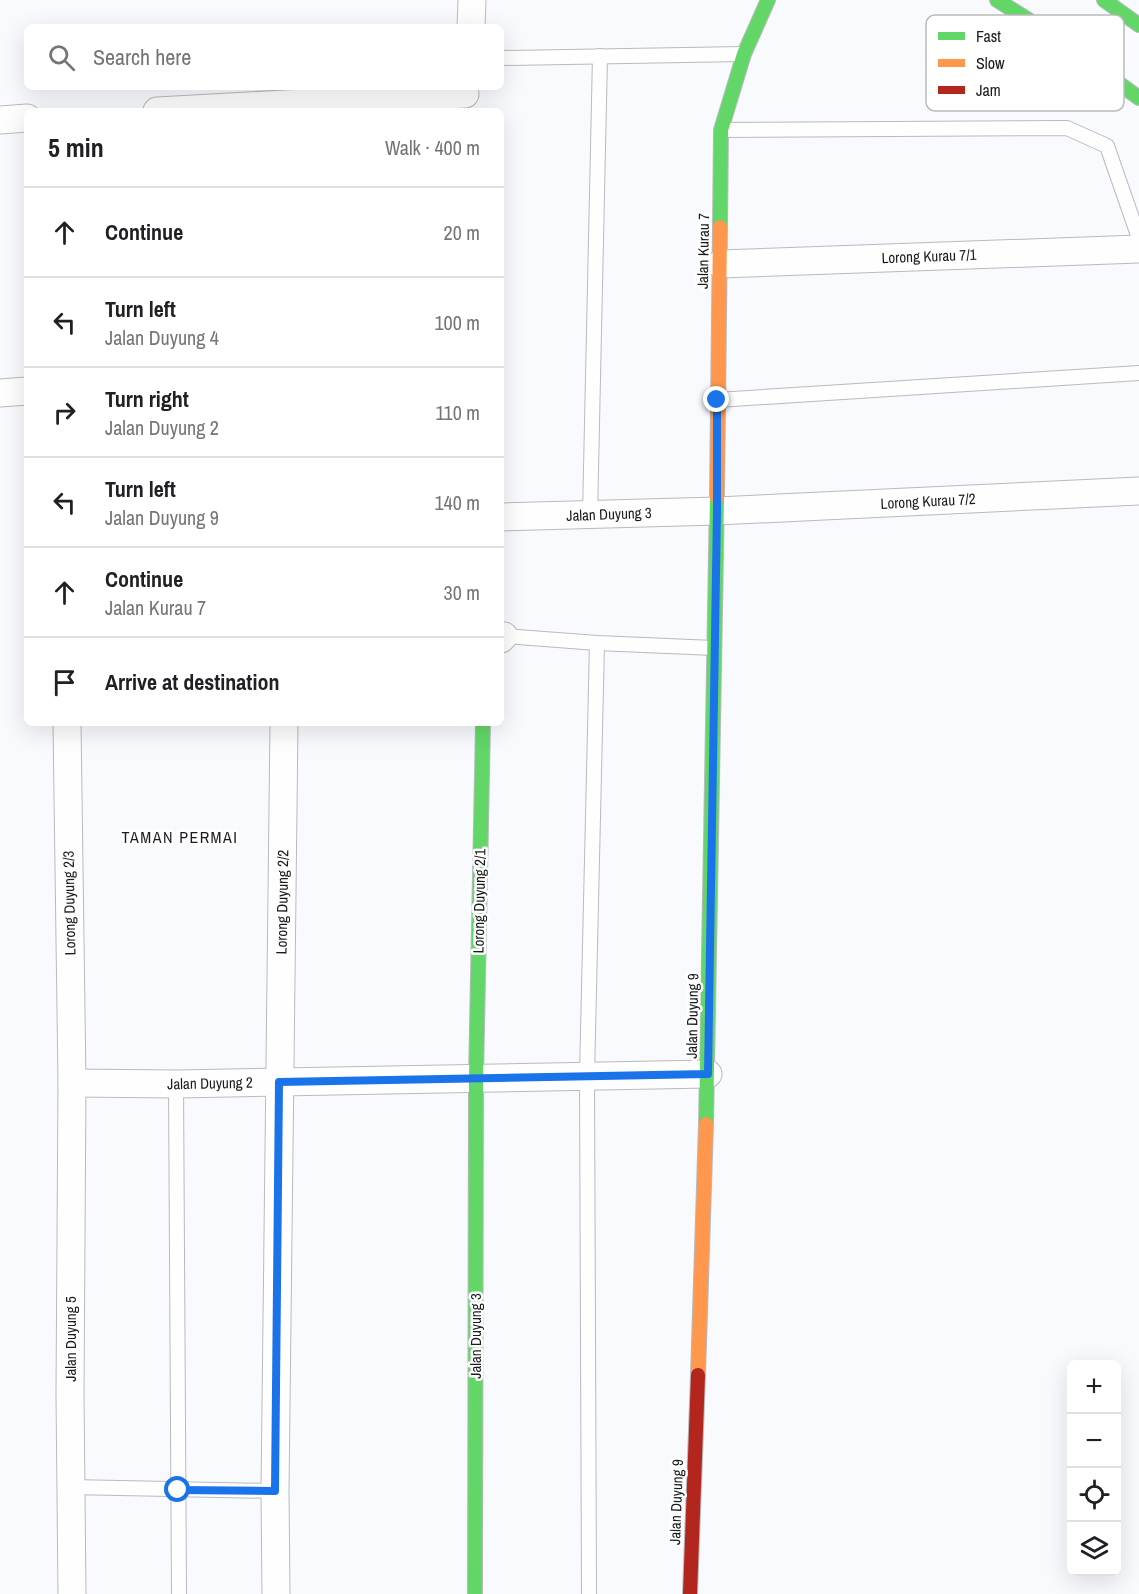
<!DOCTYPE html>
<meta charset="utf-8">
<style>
:root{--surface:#fff;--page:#f6f6f6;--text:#202124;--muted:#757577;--line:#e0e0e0}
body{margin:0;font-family:"Archivo Narrow",sans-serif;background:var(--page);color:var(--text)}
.controls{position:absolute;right:18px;bottom:18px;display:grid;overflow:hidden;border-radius:9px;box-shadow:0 6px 24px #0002}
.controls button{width:54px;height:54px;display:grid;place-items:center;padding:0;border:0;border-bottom:2px solid var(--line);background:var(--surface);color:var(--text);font:30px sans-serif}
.stop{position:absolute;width:18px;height:18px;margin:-14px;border:4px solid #1a73e8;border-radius:50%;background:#fff}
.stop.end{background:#1a73e8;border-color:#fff;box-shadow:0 2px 6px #0008}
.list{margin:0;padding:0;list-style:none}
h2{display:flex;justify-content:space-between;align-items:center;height:78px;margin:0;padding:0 24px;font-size:26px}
h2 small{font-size:20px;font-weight:400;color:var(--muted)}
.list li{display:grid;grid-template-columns:39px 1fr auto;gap:18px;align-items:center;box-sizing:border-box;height:90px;padding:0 24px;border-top:2px solid var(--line)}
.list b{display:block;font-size:22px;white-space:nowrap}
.list p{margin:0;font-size:20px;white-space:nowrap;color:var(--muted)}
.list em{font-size:20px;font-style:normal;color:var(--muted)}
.icon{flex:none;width:33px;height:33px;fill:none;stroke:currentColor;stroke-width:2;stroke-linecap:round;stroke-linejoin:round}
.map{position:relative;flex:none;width:1139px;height:1594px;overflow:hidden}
.search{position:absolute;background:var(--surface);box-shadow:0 6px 24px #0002;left:24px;top:24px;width:480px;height:66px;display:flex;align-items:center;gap:15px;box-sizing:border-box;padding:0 21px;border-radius:9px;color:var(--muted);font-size:22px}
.panel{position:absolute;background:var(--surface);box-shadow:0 6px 24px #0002;left:24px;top:108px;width:480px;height:618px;border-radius:9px}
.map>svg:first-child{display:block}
</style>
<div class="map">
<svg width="1139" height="1594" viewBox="0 0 1139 1594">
<rect width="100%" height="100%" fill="#f8fafd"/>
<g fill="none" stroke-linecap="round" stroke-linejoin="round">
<defs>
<g id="lane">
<path d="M501 58 744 54"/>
<path d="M721 130 1067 128 1107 146 1139 238"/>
<path d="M717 400 1139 373"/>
<path d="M590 515 600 56"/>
<path d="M504 636 597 643 714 648"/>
<path d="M176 1084 179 1594"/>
<path d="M70 1487 275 1491"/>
<path d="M589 1594 587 1076 597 643"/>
</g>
<g id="street">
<path d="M471 27 472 0"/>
<path d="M157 111 465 94"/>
<path d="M0 120 27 118"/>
<path d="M720 264 1139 249"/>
<path d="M0 393 27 391"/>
<path d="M501 517 717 511 1139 491"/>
<path d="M501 639 504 636"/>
<path d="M67 723 72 1083 70 1394 72 1594"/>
<path d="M72 1083 176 1084 708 1074"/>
<path d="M276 1594 275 1491 284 723"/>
</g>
<g id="fast">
<path d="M997 0 1051 34 1139 98"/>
<path d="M1104 0 1139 25"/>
<path d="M720 227 721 130 744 54 768 0"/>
<path d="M706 1124 717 497"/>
<path d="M475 1594 476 1078 483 723"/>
</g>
<g id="slow">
<path d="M717 497 720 227"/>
<path d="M698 1375 706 1124"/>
</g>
<path id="jam" d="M690 1594 698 1375"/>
</defs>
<use href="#lane" stroke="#b9babd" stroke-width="16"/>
<use href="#street" stroke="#b9babd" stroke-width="29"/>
<use href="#fast" stroke="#b9babd" stroke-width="16"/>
<use href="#slow" stroke="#b9babd" stroke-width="16"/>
<use href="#jam" stroke="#b9babd" stroke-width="16"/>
<use href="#lane" stroke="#fefeff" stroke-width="14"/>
<use href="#street" stroke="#fefeff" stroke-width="27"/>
<use href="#fast" stroke="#63d668" stroke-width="14"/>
<use href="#slow" stroke="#ff974d" stroke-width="14"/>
<use href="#jam" stroke="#b3261e" stroke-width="14"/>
</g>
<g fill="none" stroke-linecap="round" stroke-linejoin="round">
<path stroke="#1a73e8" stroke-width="8" d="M178 1490 275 1491 279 1082 708 1074 717 511V400"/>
</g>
<g text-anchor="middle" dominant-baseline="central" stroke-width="5" stroke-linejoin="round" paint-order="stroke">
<g font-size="15" fill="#191b1d" stroke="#fff">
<text transform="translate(703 251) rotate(-89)">Jalan Kurau 7</text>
<text transform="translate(929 256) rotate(-2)">Lorong Kurau 7/1</text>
<text transform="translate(928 501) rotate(-3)">Lorong Kurau 7/2</text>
<text transform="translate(609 514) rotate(-2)">Jalan Duyung 3</text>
<text transform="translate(479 901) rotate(-89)">Lorong Duyung 2/1</text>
<text transform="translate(282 902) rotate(-89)">Lorong Duyung 2/2</text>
<text transform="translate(69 903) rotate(-91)">Lorong Duyung 2/3</text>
<text transform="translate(692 1016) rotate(-89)">Jalan Duyung 9</text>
<text transform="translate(210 1083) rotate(-1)">Jalan Duyung 2</text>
<text transform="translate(475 1336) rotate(-90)">Jalan Duyung 3</text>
<text transform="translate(70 1339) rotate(-90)">Jalan Duyung 5</text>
<text transform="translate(676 1502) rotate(-88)">Jalan Duyung 9</text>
</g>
<g font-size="16" letter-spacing="1.5" fill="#191b1d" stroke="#fff">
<text x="180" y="837">TAMAN PERMAI</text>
</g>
</g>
<rect x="926" y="15" width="198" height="96" rx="9" fill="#fff" stroke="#babbbb" stroke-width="1.5"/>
<rect x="938" y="32" width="27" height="8" fill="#63d668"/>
<rect x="938" y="59" width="27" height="8" fill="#ff974d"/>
<rect x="938" y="86" width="27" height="8" fill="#b3261e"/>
<g font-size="16" fill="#191b1d">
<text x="976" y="42">Fast</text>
<text x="976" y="69">Slow</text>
<text x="976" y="96">Jam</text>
</g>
</svg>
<div class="controls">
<button>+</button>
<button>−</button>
<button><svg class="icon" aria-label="locate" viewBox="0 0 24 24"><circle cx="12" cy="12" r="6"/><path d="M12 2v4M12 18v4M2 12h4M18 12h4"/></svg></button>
<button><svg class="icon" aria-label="layers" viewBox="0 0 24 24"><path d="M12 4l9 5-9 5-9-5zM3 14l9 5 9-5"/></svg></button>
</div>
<div class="stop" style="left:178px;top:1490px"></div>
<div class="stop end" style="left:717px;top:400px"></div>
<div class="search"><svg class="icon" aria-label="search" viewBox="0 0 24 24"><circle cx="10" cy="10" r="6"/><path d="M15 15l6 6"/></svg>Search here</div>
<section class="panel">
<h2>5 min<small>Walk · 400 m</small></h2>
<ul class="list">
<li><svg class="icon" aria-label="ahead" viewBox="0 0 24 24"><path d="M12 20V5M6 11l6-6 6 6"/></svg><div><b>Continue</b></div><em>20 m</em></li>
<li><svg class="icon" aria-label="left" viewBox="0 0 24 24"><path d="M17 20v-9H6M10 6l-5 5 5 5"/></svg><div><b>Turn left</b><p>Jalan Duyung 4</p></div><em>100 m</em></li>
<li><svg class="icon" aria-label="right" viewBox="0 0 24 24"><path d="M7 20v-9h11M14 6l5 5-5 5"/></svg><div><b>Turn right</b><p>Jalan Duyung 2</p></div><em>110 m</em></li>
<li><svg class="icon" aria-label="left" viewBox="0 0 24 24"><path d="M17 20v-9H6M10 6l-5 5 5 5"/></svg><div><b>Turn left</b><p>Jalan Duyung 9</p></div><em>140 m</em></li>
<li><svg class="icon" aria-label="ahead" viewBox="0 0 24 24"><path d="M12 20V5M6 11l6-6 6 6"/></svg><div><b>Continue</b><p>Jalan Kurau 7</p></div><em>30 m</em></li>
<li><svg class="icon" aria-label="arrive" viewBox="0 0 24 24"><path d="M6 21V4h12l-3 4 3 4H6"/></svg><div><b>Arrive at destination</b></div></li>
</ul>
</section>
</div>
